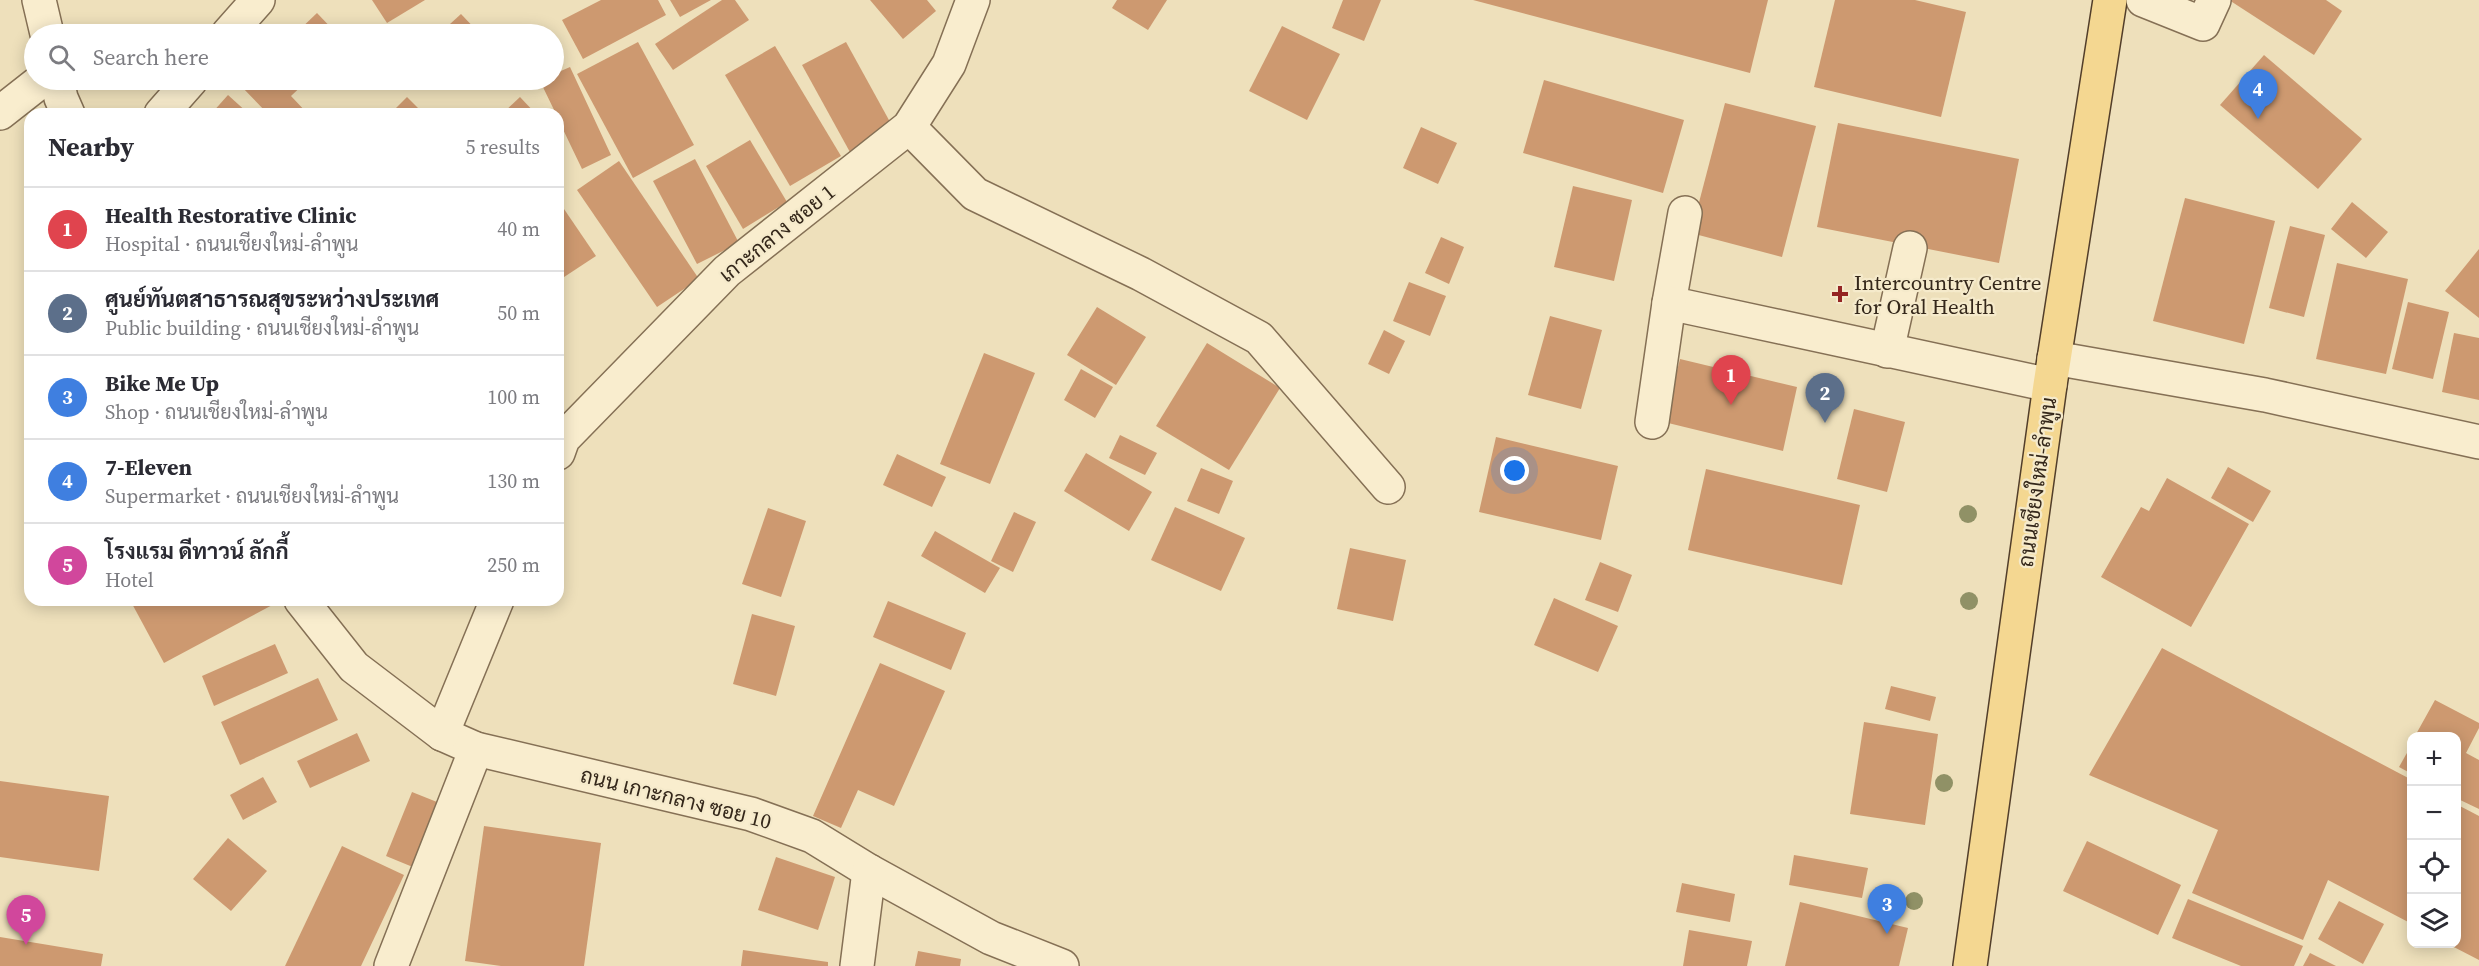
<!DOCTYPE html>
<meta charset="utf-8">
<style>
:root{--surface:#fff;--page:#f2f2f3;--text:#2b2b33;--muted:#7c7c81;--line:#e1e1e2;--accent:#7c3aed}
body{margin:0;font-family:"Source Serif 4",Sarabun,serif;background:var(--page);color:var(--text)}
.controls{position:absolute;right:18px;bottom:18px;display:grid;overflow:hidden;border-radius:12px;box-shadow:0 3px 15px #0003}
.controls button{width:54px;height:54px;display:grid;place-items:center;padding:0;border:0;border-bottom:2px solid var(--line);background:var(--surface);color:var(--text);font:30px sans-serif}
.you{position:absolute;left:1515px;top:471px;width:21px;height:21px;margin:-15px;border:4px solid #fff;border-radius:50%;background:#1a73e8;box-shadow:0 0 0 9px #1a73e833}
.badge{display:grid;place-items:center;width:39px;height:39px;border-radius:50%;background:var(--accent);color:#fff;font-size:20px;font-weight:700}
.pin{position:absolute;translate:-50% -50px;filter:drop-shadow(0 2px 3px #0008)}
.pin::after{content:'';position:absolute;top:32px;width:21px;height:18px;background:inherit;clip-path:polygon(0 0,100% 0,50% 100%)}
.list{margin:0;padding:0;list-style:none}
h2{display:flex;justify-content:space-between;align-items:center;height:78px;margin:0;padding:0 24px;font-size:26px}
h2 small{font-size:20px;font-weight:400;color:var(--muted)}
.list li{display:grid;grid-template-columns:39px 1fr auto;gap:18px;align-items:center;box-sizing:border-box;height:84px;padding:0 24px;border-top:2px solid var(--line)}
.list b{display:block;font-size:22px;white-space:nowrap}
.list p{margin:0;font-size:20px;white-space:nowrap;color:var(--muted)}
.list em{font-size:20px;font-style:normal;color:var(--muted)}
.icon{flex:none;width:33px;height:33px;fill:none;stroke:currentColor;stroke-width:2;stroke-linecap:round;stroke-linejoin:round}
.map{position:relative;flex:none;width:2479px;height:966px;overflow:hidden}
.search{position:absolute;background:var(--surface);box-shadow:0 3px 15px #0003;left:24px;top:24px;width:540px;height:66px;display:flex;align-items:center;gap:15px;box-sizing:border-box;padding:0 21px;border-radius:33px;color:var(--muted);font-size:22px}
.panel{position:absolute;background:var(--surface);box-shadow:0 3px 15px #0003;left:24px;top:108px;width:540px;height:498px;border-radius:18px}
.map>svg:first-child{display:block}
</style>
<div class="map">
<svg width="2479" height="966" viewBox="0 0 2479 966">
<rect width="100%" height="100%" fill="#eee0bb"/>
<g fill="#cd9970">
<path d="M372 0H425L387 23Z"/>
<path d="M601 0H658L666 15 583 59 562 20Z"/>
<path d="M670 0H711L680 17Z"/>
<path d="M722 0H735L749 20 673 70 655 44Z"/>
<path d="M870 0H927L936 11 903 39Z"/>
<path d="M1117 0H1167L1148 30 1112 8Z"/>
<path d="M1343 0H1381L1364 41 1332 28Z"/>
<path d="M1473 0H1768L1750 73Z"/>
<path d="M1835 0H1915L1966 12 1941 117 1814 87Z"/>
<path d="M2229 0H2326L2342 11 2314 55Z"/>
<path d="M317 13 337 34H295Z"/>
<path d="M461 14 480 34H439Z"/>
<path d="M1282 26 1340 54 1307 120 1249 91Z"/>
<path d="M638 42 694 145 633 178 577 74Z"/>
<path d="M846 42 895 131 851 154 802 65Z"/>
<path d="M775 46 841 156 790 186 725 75Z"/>
<path d="M2264 55 2362 139 2318 189 2220 105Z"/>
<path d="M570 67 611 155 582 169 558 119V114H556L540 81 554 80V74Z"/>
<path d="M248 80H308L291 96 308 114H268L241 86Z"/>
<path d="M445 80H466L455 90Z"/>
<path d="M1544 80 1684 120 1663 193 1523 153Z"/>
<path d="M228 95 249 114H211Z"/>
<path d="M407 97 424 114H390Z"/>
<path d="M520 97 536 114H502Z"/>
<path d="M1725 103 1816 126 1782 257 1691 233Z"/>
<path d="M1838 123 2019 159 1999 263 1817 227Z"/>
<path d="M1421 127 1457 143 1438 184 1403 168Z"/>
<path d="M750 140 787 202 743 229 706 166Z"/>
<path d="M695 159 739 243 697 264 653 181Z"/>
<path d="M619 161 699 279 657 307 577 190Z"/>
<path d="M1573 186 1632 200 1614 281 1554 267Z"/>
<path d="M2185 198 2275 221 2244 344 2153 321Z"/>
<path d="M2352 202 2388 232 2366 258 2331 229Z"/>
<path d="M564 209 596 256 558 281V213Z"/>
<path d="M2290 226 2325 235 2304 317 2269 308Z"/>
<path d="M1441 237 1464 247 1449 284 1425 273Z"/>
<path d="M2479 249V318L2445 291Z"/>
<path d="M2337 263 2408 279 2386 374 2316 359Z"/>
<path d="M1409 282 1446 296 1430 336 1393 321Z"/>
<path d="M2408 302 2449 312 2433 379 2392 369Z"/>
<path d="M1097 307 1146 337 1116 385 1067 355Z"/>
<path d="M1550 316 1602 330 1581 409 1528 395Z"/>
<path d="M1384 330 1405 341 1389 374 1368 364Z"/>
<path d="M2454 333 2479 338V400L2442 392Z"/>
<path d="M1207 343 1280 388 1229 470 1156 426Z"/>
<path d="M984 353 1035 373 990 484 940 464Z"/>
<path d="M1680 359 1797 387 1783 451 1664 422Z"/>
<path d="M1081 369 1113 387 1095 418 1064 400Z"/>
<path d="M1854 409 1905 422 1887 492 1837 479Z"/>
<path d="M1120 435 1157 453 1145 475 1109 458Z"/>
<path d="M1496 437 1618 466 1601 540 1479 512Z"/>
<path d="M1086 453 1152 492 1129 531 1064 491Z"/>
<path d="M897 454 946 477 932 507 883 485Z"/>
<path d="M2228 467 2271 491 2253 522 2211 498Z"/>
<path d="M1201 468 1233 481 1219 514 1187 501Z"/>
<path d="M1706 469 1860 505 1842 585 1688 550Z"/>
<path d="M2167 478 2249 524 2191 627 2101 577 2141 507 2149 511Z"/>
<path d="M1175 507 1245 538 1221 591 1151 560Z"/>
<path d="M768 508 806 521 781 597 742 584Z"/>
<path d="M1014 512 1036 522 1013 572 991 561Z"/>
<path d="M935 531 1000 568 985 593 921 556Z"/>
<path d="M1350 548 1406 560 1393 621 1337 609Z"/>
<path d="M1600 562 1632 575 1618 612 1585 600Z"/>
<path d="M1554 598 1618 626 1598 672 1534 645Z"/>
<path d="M130 600H277L278 602 164 663Z"/>
<path d="M888 601 966 633 951 670 873 637Z"/>
<path d="M752 614 795 626 776 696 733 684Z"/>
<path d="M275 644 288 673 214 706 202 676Z"/>
<path d="M2162 648 2412 780V924L2328 880 2303 940 2192 893 2218 830 2089 775Z"/>
<path d="M880 663 945 691 894 806 858 790 841 828 813 816Z"/>
<path d="M318 678 338 720 240 765 221 722Z"/>
<path d="M1891 686 1936 697 1930 721 1885 709Z"/>
<path d="M2435 700 2479 723V728L2466 753 2479 760V809L2456 798V736H2415Z"/>
<path d="M1864 722 1938 734 1925 825 1850 814Z"/>
<path d="M357 733 370 761 310 788 297 761Z"/>
<path d="M2412 744V774L2399 767Z"/>
<path d="M263 777 277 802 243 820 230 795Z"/>
<path d="M0 781 109 796 99 871 0 857Z"/>
<path d="M412 792 447 806 420 870 386 856Z"/>
<path d="M2456 804 2479 816V960L2448 944H2456Z"/>
<path d="M484 826 601 843 584 966H501L465 961Z"/>
<path d="M228 838 267 871 231 911 193 879Z"/>
<path d="M2087 841 2181 885 2158 935 2063 891Z"/>
<path d="M342 846 404 875 361 966H285Z"/>
<path d="M1794 855 1868 868 1862 898 1789 885Z"/>
<path d="M776 857 835 877 818 930 758 910Z"/>
<path d="M1682 883 1735 894 1730 922 1676 912Z"/>
<path d="M2188 899 2303 946 2294 966H2241L2172 938Z"/>
<path d="M2339 901 2384 924 2363 964 2318 939Z"/>
<path d="M1800 902 1908 928 1899 966H1785Z"/>
<path d="M1689 930 1752 941 1747 966H1683Z"/>
<path d="M0 937 103 954 101 966H0Z"/>
<path d="M743 950 828 962V966H741Z"/>
<path d="M918 951 961 959 960 966H915Z"/>
<path d="M2310 953 2336 966H2303Z"/>
</g>
<g fill="none" stroke-linecap="round" stroke-linejoin="round">
<defs>
<g id="minor">
<path d="M39 0 47 34"/>
<path d="M2143 0 2203 24 2214 0"/>
<path d="M228 34 258 0"/>
<path d="M57 80 61 98 68 114"/>
<path d="M0 113 42 80"/>
<path d="M161 114 191 80"/>
<path d="M909 127 975 194 1141 274 1259 338 1388 487"/>
<path d="M1685 213 1669 303 2050 385"/>
<path d="M1887 351 1910 248"/>
<path d="M2054 358 2265 395 2479 442"/>
<path d="M1652 422 1669 303"/>
<path d="M558 453 563 439 727 271 909 127 949 64 973 0"/>
<path d="M301 600 354 667 442 734 476 749 751 814 812 836 869 871 991 938 1062 966"/>
<path d="M442 734 497 600"/>
<path d="M391 966 476 749"/>
<path d="M857 966 869 871"/>
</g>
<path id="major" d="M1970 966 2050 385 2110 0"/>
</defs>
<use href="#minor" stroke="#857055" stroke-width="36"/>
<use href="#major" stroke="#523e2a" stroke-width="36"/>
<use href="#minor" stroke="#f9edce" stroke-width="33"/>
<use href="#major" stroke="#f4d791" stroke-width="33"/>
</g>
<g fill="#909166">
<circle cx="1968" cy="514" r="9"/>
<circle cx="1969" cy="601" r="9"/>
<circle cx="1944" cy="783" r="9"/>
<circle cx="1914" cy="901" r="9"/>
</g>
<path fill="#952524" stroke="#f5eacb" stroke-width="2" d="M1837 285h6v6h6v6h-6v6h-6v-6h-6v-6h6z"/>
<g text-anchor="middle" dominant-baseline="central" stroke-width="4.5" stroke-linejoin="round" paint-order="stroke">
<g font-size="21" fill="#34271a" stroke="#f5eacb">
<text transform="translate(777 233) rotate(-39)">เกาะกลาง ซอย 1</text>
<text transform="translate(2037 482) rotate(-82)">ถนนเชียงใหม่-ลำพูน</text>
<text transform="translate(676 798) rotate(14)">ถนน เกาะกลาง ซอย 10</text>
</g>
<g font-size="21" fill="#34271a" stroke="#f5eacb" text-anchor="start">
<text x="1854" y="282">Intercountry Centre<tspan x="1854" dy="24">for Oral Health</tspan></text>
</g>
</g>
</svg>
<div class="controls">
<button>+</button>
<button>−</button>
<button><svg class="icon" aria-label="locate" viewBox="0 0 24 24"><circle cx="12" cy="12" r="6"/><path d="M12 2v4M12 18v4M2 12h4M18 12h4"/></svg></button>
<button><svg class="icon" aria-label="layers" viewBox="0 0 24 24"><path d="M12 4l9 5-9 5-9-5zM3 14l9 5 9-5"/></svg></button>
</div>
<div class="you"></div>
<div class="pin badge" style="left:1731px;top:405px;background:#e0444e">1</div>
<div class="pin badge" style="left:1825px;top:423px;background:#5c6f8a">2</div>
<div class="pin badge" style="left:1887px;top:934px;background:#3f7fe0">3</div>
<div class="pin badge" style="left:2258px;top:119px;background:#3f7fe0">4</div>
<div class="pin badge" style="left:26px;top:945px;background:#d1479c">5</div>
<div class="search"><svg class="icon" aria-label="search" viewBox="0 0 24 24"><circle cx="10" cy="10" r="6"/><path d="M15 15l6 6"/></svg>Search here</div>
<section class="panel">
<h2>Nearby<small>5 results</small></h2>
<ul class="list">
<li><span class="badge" style="background:#e0444e">1</span><div><b>Health Restorative Clinic</b><p>Hospital · ถนนเชียงใหม่-ลำพูน</p></div><em>40 m</em></li>
<li><span class="badge" style="background:#5c6f8a">2</span><div><b>ศูนย์ทันตสาธารณสุขระหว่างประเทศ</b><p>Public building · ถนนเชียงใหม่-ลำพูน</p></div><em>50 m</em></li>
<li><span class="badge" style="background:#3f7fe0">3</span><div><b>Bike Me Up</b><p>Shop · ถนนเชียงใหม่-ลำพูน</p></div><em>100 m</em></li>
<li><span class="badge" style="background:#3f7fe0">4</span><div><b>7-Eleven</b><p>Supermarket · ถนนเชียงใหม่-ลำพูน</p></div><em>130 m</em></li>
<li><span class="badge" style="background:#d1479c">5</span><div><b>โรงแรม ดีทาวน์ ลักกี้</b><p>Hotel</p></div><em>250 m</em></li>
</ul>
</section>
</div>
